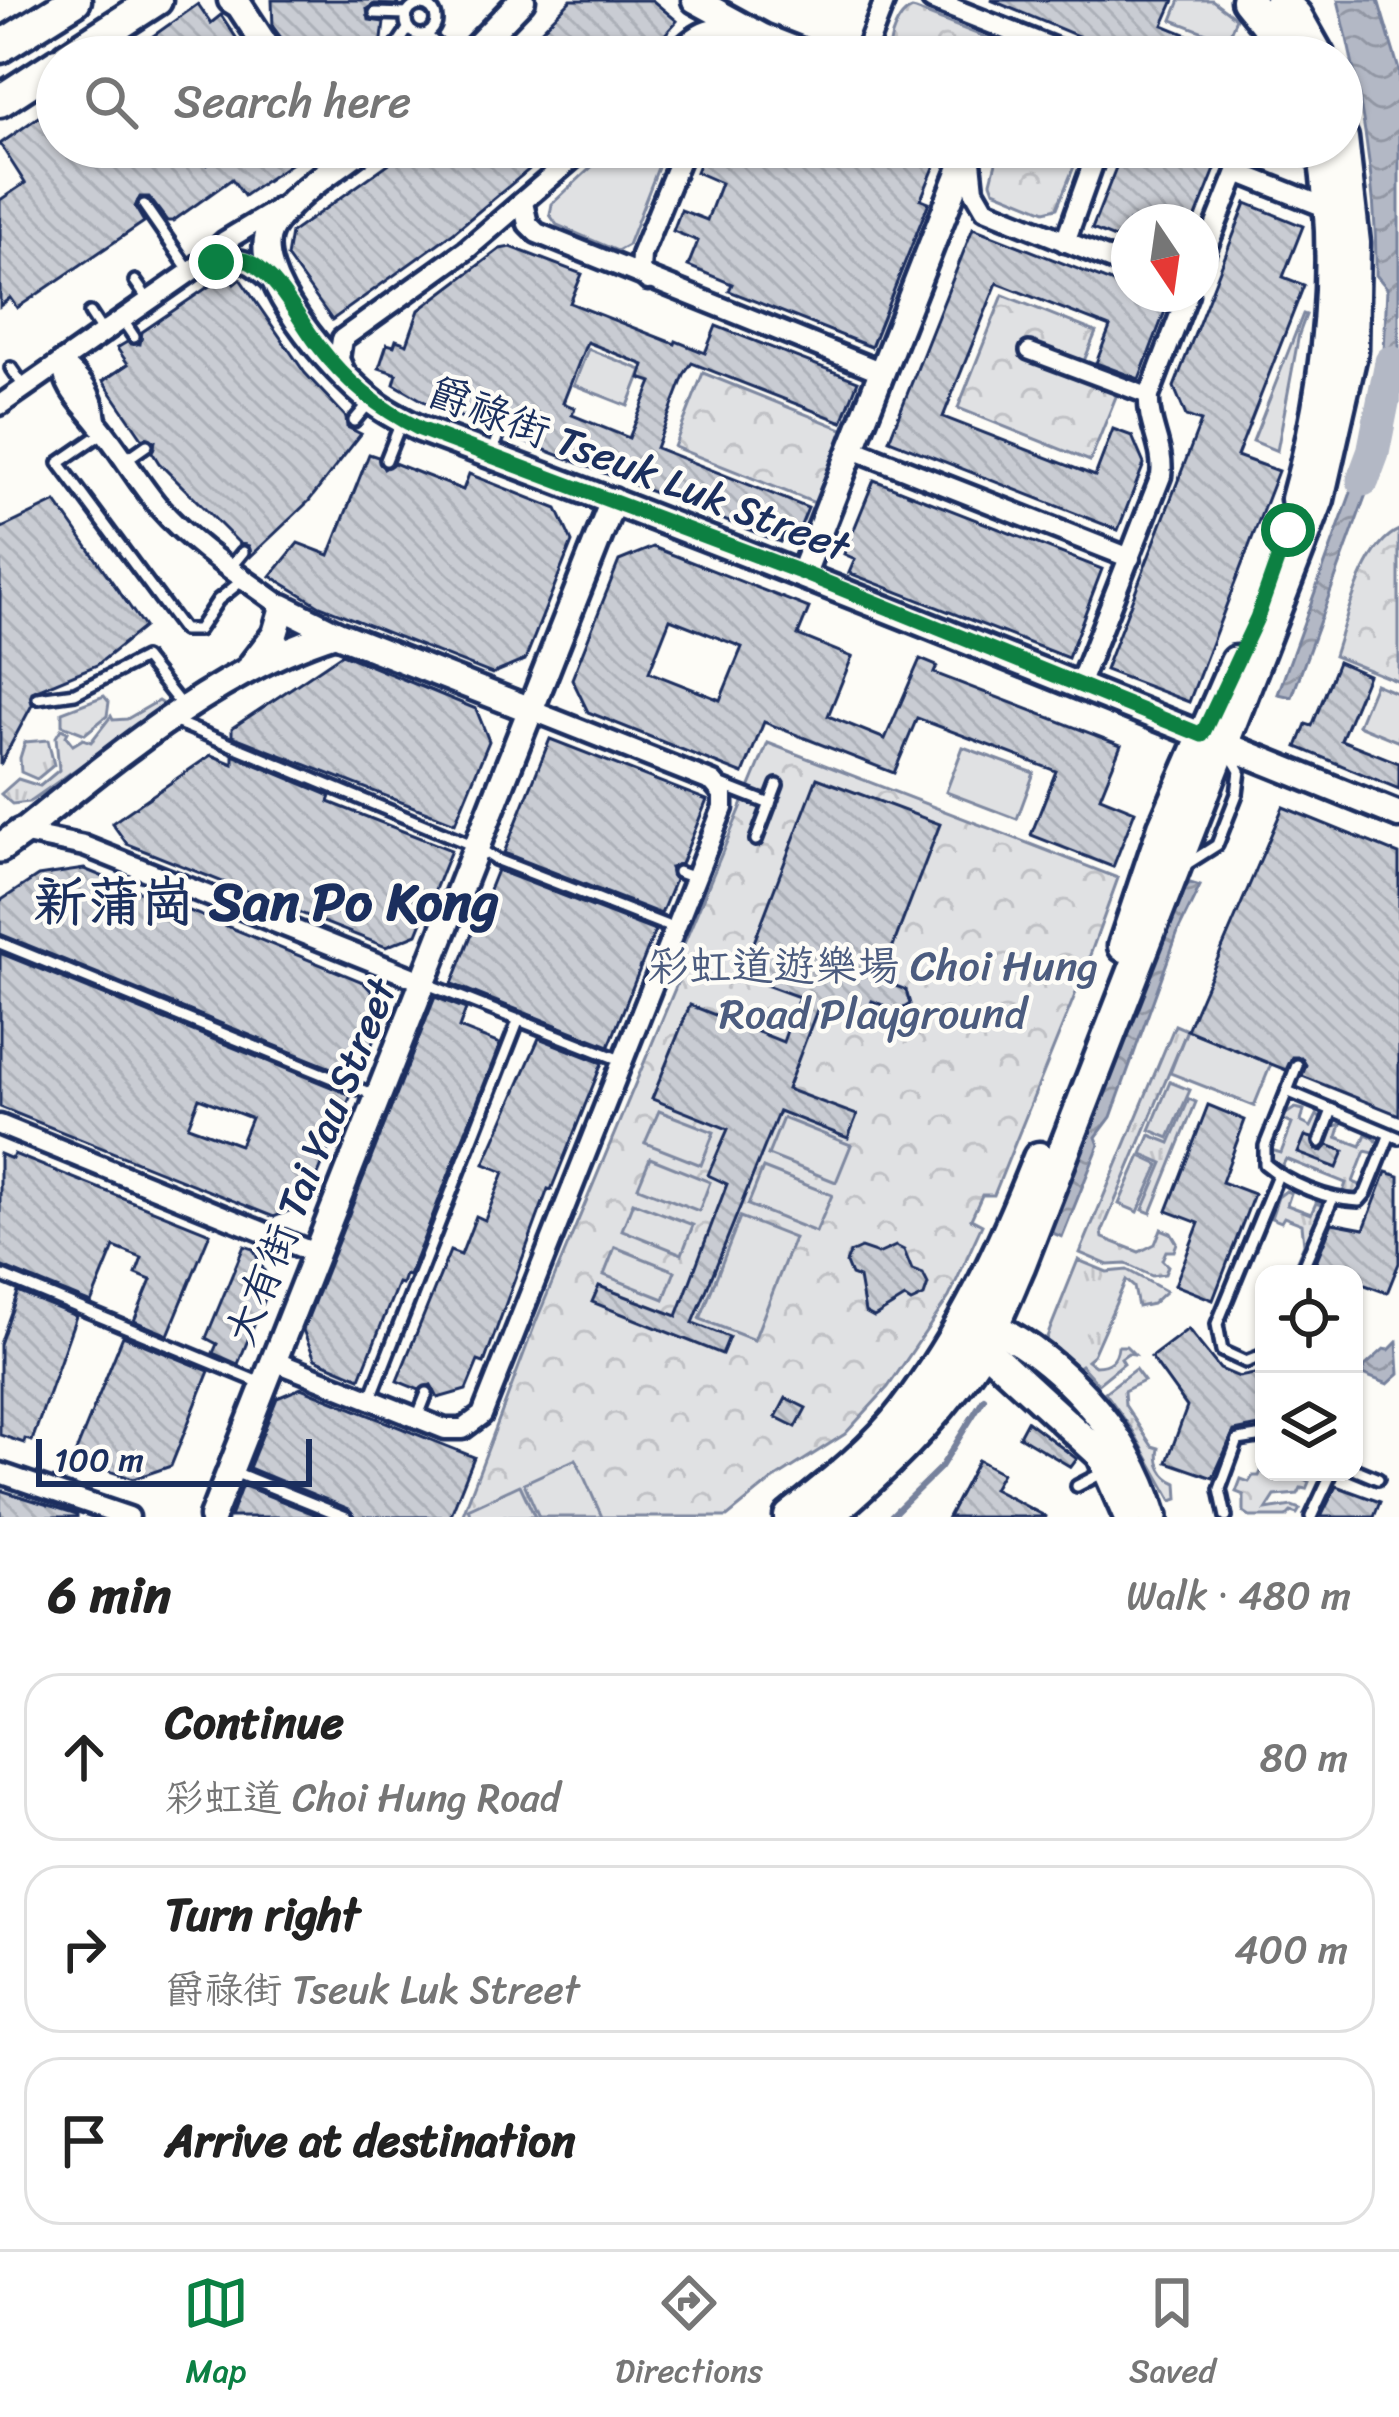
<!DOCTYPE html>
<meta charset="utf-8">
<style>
:root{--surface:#fff;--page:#f2f2f2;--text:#222;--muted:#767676;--line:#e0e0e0;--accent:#0b8043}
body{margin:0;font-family:Sriracha,"LXGW WenKai TC",sans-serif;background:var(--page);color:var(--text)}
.controls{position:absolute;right:36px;bottom:36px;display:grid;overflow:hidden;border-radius:24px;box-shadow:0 3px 9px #0004}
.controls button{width:108px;height:108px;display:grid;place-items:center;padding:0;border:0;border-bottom:3px solid var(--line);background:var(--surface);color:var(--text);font:60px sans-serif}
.compass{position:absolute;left:1111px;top:204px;width:108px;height:108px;border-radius:50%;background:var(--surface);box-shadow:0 3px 9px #0004;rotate:167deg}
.scale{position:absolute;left:36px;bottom:30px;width:276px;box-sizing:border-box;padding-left:12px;border:6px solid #1b2f5e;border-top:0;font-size:33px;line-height:42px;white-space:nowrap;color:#1b2f5e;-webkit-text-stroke:9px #fdfcf7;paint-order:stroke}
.stop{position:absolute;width:36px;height:36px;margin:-27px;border:9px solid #0b8043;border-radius:50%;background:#fff}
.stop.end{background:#0b8043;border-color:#fff;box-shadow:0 3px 12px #0008}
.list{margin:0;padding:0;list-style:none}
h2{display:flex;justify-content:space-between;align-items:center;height:156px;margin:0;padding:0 48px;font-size:51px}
h2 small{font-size:39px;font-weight:400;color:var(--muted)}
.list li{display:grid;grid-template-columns:78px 1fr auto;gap:36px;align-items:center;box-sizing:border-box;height:168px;margin:0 24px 24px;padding:0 24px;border:3px solid var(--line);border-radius:36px}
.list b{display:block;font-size:45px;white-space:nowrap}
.list p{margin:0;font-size:39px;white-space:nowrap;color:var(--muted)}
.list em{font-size:39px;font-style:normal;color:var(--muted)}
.icon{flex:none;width:66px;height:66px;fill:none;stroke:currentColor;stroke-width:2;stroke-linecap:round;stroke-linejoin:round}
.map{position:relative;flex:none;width:1399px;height:1517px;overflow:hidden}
.search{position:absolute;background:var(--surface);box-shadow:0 3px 9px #0004;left:36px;right:36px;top:36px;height:132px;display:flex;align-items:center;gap:30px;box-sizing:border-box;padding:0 42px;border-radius:66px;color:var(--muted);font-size:45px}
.sheet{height:732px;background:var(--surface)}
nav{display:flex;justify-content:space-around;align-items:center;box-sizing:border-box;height:168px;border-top:3px solid var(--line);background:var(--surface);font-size:33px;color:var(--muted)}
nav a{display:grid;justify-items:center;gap:6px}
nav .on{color:var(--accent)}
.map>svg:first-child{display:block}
</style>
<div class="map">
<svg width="1399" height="1517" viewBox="0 0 1399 1517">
<defs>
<pattern id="grass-tufts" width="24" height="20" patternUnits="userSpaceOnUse" patternTransform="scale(3)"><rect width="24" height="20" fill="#e0e1e3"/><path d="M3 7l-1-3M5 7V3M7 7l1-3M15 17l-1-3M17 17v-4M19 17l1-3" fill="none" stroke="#c0c1c5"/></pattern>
<pattern id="park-crowns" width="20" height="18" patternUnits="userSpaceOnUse" patternTransform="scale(3)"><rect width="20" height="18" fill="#e0e1e3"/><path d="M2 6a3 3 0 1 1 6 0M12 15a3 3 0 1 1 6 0" fill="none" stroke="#c0c1c5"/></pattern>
<pattern id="water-waves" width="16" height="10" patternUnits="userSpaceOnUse" patternTransform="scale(3)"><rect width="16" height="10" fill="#b3b8c5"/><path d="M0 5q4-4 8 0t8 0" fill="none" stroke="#9196a3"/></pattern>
<pattern id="building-back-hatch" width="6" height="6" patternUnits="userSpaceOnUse" patternTransform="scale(3)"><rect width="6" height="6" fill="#c9ccd3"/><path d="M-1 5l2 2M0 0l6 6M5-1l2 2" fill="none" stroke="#acb0b8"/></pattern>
</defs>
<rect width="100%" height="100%" fill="#fdfcf7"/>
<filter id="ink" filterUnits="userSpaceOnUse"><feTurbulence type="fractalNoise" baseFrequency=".00833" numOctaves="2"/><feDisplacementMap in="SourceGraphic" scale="24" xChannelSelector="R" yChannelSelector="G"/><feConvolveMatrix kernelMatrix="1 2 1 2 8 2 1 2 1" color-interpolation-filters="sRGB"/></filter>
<g filter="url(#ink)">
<g fill="url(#grass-tufts)" stroke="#7e88a0" stroke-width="3">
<path d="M104 696 109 702 107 716 85 734 62 725V712Z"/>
<path d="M158 701 166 706 29 802 12 804 1 794 18 779 40 786 59 770 56 737 61 729 68 732 66 736 73 745 83 739 91 742 111 716 113 720 127 719Z"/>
<path d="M48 740 54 765 37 779 21 772 20 758 25 742Z"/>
<path d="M1175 1025 1187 1030 1102 1232 1103 1238 1139 1252 1155 1244 1161 1229 1171 1233 1177 1243 1174 1251H1166L1162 1260 1168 1266 1165 1274 1152 1276 1126 1264 1108 1265 1080 1253Z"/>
<path d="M1189 1099 1196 1102 1151 1213 1143 1210 1163 1163 1142 1154 1150 1135 1170 1143Z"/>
<path d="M1295 1108 1304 1110 1301 1122 1311 1127 1317 1115 1322 1120 1315 1140 1305 1136 1299 1152 1343 1151 1325 1144 1331 1127 1341 1124 1337 1137 1361 1146 1366 1134C1377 1138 1380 1143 1378 1154L1365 1151 1353 1182 1365 1187 1359 1194 1342 1195 1346 1183 1286 1159 1279 1172 1268 1161V1149L1281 1153 1292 1124 1280 1118Z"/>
<path d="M1286 1191 1291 1193 1287 1205 1311 1214 1316 1203 1321 1205 1323 1215 1302 1264 1296 1262 1304 1244 1302 1224 1284 1217 1281 1222 1271 1218 1278 1197Z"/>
<path d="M1078 1260 1107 1272 1127 1270 1166 1291 1152 1304 1138 1307 1134 1287 1126 1280 1093 1355 1087 1360 1095 1366C1109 1366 1117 1359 1118 1346H1126L1134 1354 1128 1353 1121 1358 1124 1363 1098 1384 1081 1365 1068 1374 1043 1347Z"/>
<path d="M1135 1369 1144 1381 1124 1391 1125 1405 1152 1446 1159 1448C1156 1463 1162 1477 1177 1483L1178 1499 1172 1501 1133 1431 1105 1392Z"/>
</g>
<g fill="url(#park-crowns)" stroke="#7e88a0" stroke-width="3">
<path d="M912 9 916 10 1035 57H890C887 43 897 14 912 9Z"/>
<path d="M1000 147H1082L1057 208 1045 211 994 190 991 182Z"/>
<path d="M1003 295 1096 332 1077 378 1117 394 1090 461 958 408Z"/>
<path d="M703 373 845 430 815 503 674 447Z"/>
<path d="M1399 530V682L1334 656C1346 620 1363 545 1399 530Z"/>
<path d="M768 743 1118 878 1081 980 994 1195H982L971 1219 982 1225 949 1297 888 1387 845 1434 771 1481 727 1517H462L537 1319 684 967 676 963Z"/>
<path d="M1263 1467 1264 1472H1305L1302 1478 1309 1482 1306 1489 1301 1488 1298 1494 1275 1496 1266 1510 1292 1506 1300 1509 1297 1514 1291 1512 1286 1517H1250L1244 1513V1495L1236 1492 1241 1479 1249 1482 1253 1476H1259Z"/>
</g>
<g fill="#e0e1e3" stroke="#7e88a0" stroke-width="3">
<path d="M1180 0H1212L1236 18 1227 41 1172 20Z"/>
<path d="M613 147H666L628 245 617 251 557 225 550 215 552 204Z"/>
<path d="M1303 314 1306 315 1299 334 1277 451 1253 441Z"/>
<path d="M588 349 642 370 628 406 574 385Z"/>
<path d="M1375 684 1399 694V742L1358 725Z"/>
<path d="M963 747 1034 773 1017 819 946 792Z"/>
<path d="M1187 1030 1271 1064 1254 1106 1170 1073Z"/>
<path d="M1170 1082 1190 1090 1169 1138 1150 1130Z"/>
<path d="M659 1111 714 1132 701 1165 645 1143Z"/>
<path d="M783 1118 851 1145 836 1182 768 1155Z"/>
<path d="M1140 1156 1159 1165 1138 1212 1119 1204Z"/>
<path d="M650 1158 710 1182 699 1211 638 1187Z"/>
<path d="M763 1168 832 1195 816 1232 748 1205Z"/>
<path d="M633 1202 693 1225 682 1254 622 1230Z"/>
<path d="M740 1217 794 1238 754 1340 700 1319Z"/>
<path d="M615 1247 675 1271 664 1299 604 1275Z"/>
<path d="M576 1459 602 1517H539L524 1483Z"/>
<path d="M520 1485 535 1517H471L468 1509Z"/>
</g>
<g fill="url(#water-waves)" stroke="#76819c" stroke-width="3">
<path d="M1338 0H1378L1399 70V402L1394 408 1374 404 1384 351 1387 288 1376 275C1377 182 1360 90 1338 0Z"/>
<path d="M1370 440 1385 442 1292 697 1278 694Z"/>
<path d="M1190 883 1200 886 1179 929 1111 1117 1096 1137 1099 1145 1062 1237 1048 1231 1182 889Z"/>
<path d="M1397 1342 1399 1374 1388 1384 1362 1374 1365 1366 1384 1349 1389 1350Z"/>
</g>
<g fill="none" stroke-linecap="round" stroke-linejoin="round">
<path stroke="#76819c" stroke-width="6" d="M890 1517 941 1467 984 1398"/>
<path stroke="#b3b8c5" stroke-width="33" d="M1363 480 1373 453 1391 362"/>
</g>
<g fill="url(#building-back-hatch)" stroke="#1b2f5e" stroke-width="3" fill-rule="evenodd">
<path d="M272 0H401L398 5 374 4 367 9 369 20 384 22 380 57H295L273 27Z"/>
<path d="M571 0H652L677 21 645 57H515Z"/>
<path d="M991 0H1174L1163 25 1241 57H1128Z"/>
<path d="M198 4 211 23 221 15 245 51 237 57H146L139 46Z"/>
<path d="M57 104V147H194L207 165 232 147H315L244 196 232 179 173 221H167L149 197H140L135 207 144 222 17 308 10 298 0 306V200L25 183 0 144Z"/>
<path d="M412 147H469L482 162 500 147H556L454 232 332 320 287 257 291 233Z"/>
<path d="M736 147H937L935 151 940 153 921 199 929 202 871 347 729 291 732 284 688 266 698 241 673 231 681 210 707 220 721 183 696 172 704 151 730 161Z"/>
<path d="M1124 147H1224L1194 222H1129V244L1092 229Z"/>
<path d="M1246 203 1303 226 1283 277 1304 285 1237 456 1278 471 1189 702 1105 670 1201 421 1186 416 1174 387Z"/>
<path d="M973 228 1129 289V294H1159L1170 298 1139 379 1096 363 1110 327 997 283 943 417 1095 476 1113 429 1132 436 1144 464 1118 530 889 440Z"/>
<path d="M511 247 582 274 570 303 675 344 676 341 705 353 716 326 858 381 842 422 692 363 685 373 656 448 808 508 797 535 785 530 780 542 507 435 503 424 491 429 432 406 394 384 397 374 379 368 387 344 394 346 396 340 407 344 419 310 500 249ZM587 342 644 365 640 378 652 382 629 438 572 415 575 408 563 403Z"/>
<path d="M227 274 234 284 240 279 305 373 346 417 347 427 361 434 309 501 251 556 249 546 240 544 159 463 152 452 155 441 142 438 103 381 128 364 117 348 127 342 140 344 142 332Z"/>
<path d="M369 454 378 457 384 469 394 463 463 490 469 474 557 509 572 542 525 660 492 674 320 606 271 576 298 543 329 555Z"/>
<path d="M874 480 1102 569 1068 658 849 573 855 559 844 554Z"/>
<path d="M56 502 144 627 97 665 32 692V705L0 765V529Z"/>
<path d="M653 547 809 608 798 635 852 657 828 716 885 739 920 659 937 666 934 673 1121 745 1100 797 1135 811 1113 867 1031 835 1056 771 917 718 894 773 764 722 743 774 588 712 572 679 619 561ZM670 619 742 647 720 700 649 672Z"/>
<path d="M342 654 476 709 489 741 455 823 232 736V728Z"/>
<path d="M1338 662 1368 675 1341 740 1399 763V789L1297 747 1306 724 1312 726Z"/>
<path d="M550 739 707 800 681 864 670 868 675 880 661 914 504 853Z"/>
<path d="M211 755 233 764V755L331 796 329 802 451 850 417 934 386 947 127 844 112 823Z"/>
<path d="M817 778 940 824 880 980 906 990 910 1004 899 1011 872 1001 864 1022 819 1005 787 1089 857 1115 848 1138 779 1111 693 1323 729 1337 722 1354 592 1302 599 1286 677 1316 727 1184 708 1175 728 1129 652 1099 690 1005 783 1042 799 997 741 976Z"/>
<path d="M1283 807 1399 854V1115L1302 1076 1306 1065 1301 1057H1292L1286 1070 1187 1030Z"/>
<path d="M84 869 166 902 170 913 185 909 363 982 374 994 382 1019 358 1079 0 934V901L38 876Z"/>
<path d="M497 870 655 931 609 1046 452 984Z"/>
<path d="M0 953 351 1095 306 1204 274 1217 0 1107ZM199 1098 251 1118 240 1145 188 1126Z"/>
<path d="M435 997 466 1009 459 1028 500 1044 409 1276 405 1275 402 1284 398 1283 360 1378 315 1359 303 1330Z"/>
<path d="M539 1038 602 1063 551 1190 548 1189 484 1363 478 1361 466 1390 438 1398 431 1385 419 1390 397 1381 450 1251 461 1255 476 1216 485 1220 504 1172 484 1164Z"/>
<path d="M1208 1105 1245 1120 1222 1182 1254 1194 1213 1300 1175 1285 1199 1223 1167 1211Z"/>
<path d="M1305 1136 1312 1138 1316 1150 1323 1151 1328 1145 1344 1151 1337 1168 1298 1153Z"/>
<path d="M0 1154 12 1159 14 1154 210 1233 168 1335 134 1321 151 1280 136 1274 142 1258 114 1247 91 1303 0 1266Z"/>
<path d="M1386 1172 1399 1176V1263L1387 1293 1354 1281V1274H1311L1332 1223 1364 1229Z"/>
<path d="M244 1246 253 1249 271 1284 238 1364 213 1353 217 1344 206 1338Z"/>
<path d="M896 1246 904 1250 912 1270 923 1274 928 1284 924 1296 911 1302 905 1298 874 1317 865 1312 859 1278 851 1275 846 1263 850 1253 861 1248 878 1254Z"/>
<path d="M18 1292 76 1316 32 1441 25 1439 24 1443 0 1435V1344Z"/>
<path d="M1188 1329 1220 1369 1239 1377 1264 1372V1425L1234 1431 1213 1478 1167 1462 1187 1407 1151 1357Z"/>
<path d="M123 1336 209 1371 171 1466 133 1479 73 1459Z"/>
<path d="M301 1388 474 1457 450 1517H355L349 1509 249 1468 277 1398Z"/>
<path d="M786 1398 806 1408 796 1427 776 1417Z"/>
<path d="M1027 1421 1077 1459 1071 1467 1019 1436Z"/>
<path d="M978 1460 1002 1473 993 1489 1047 1517H948Z"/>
<path d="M242 1485 322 1517H230Z"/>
<path d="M1336 1486 1380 1502 1374 1517H1321Z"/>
<path d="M0 1490 77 1514V1517H0Z"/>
</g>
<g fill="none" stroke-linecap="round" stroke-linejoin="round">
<defs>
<g id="service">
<circle cx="421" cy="20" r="15"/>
<path d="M375 13 407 14"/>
<path d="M426 35 451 57"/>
<path d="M389 57 408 29"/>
<path d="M144 205 189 270"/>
<path d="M135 281 149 301"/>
<path d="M90 313 103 333"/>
<path d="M122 319 134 337"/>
<path d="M11 368 25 388"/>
<path d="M354 421 371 401"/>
<path d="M104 432 59 463 183 630H198L218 600 244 579"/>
<path d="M491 455 499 432"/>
<path d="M127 459 147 445"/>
<path d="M386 460 400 425"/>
<path d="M230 568 243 552"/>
<path d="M38 698 75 693 144 658 182 706"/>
<path d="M171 720 477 847 495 859 675 929"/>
<path d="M719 784 770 804"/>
<path d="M756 840 777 785"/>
<path d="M1187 864 1217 845 1237 794 1240 771 1230 754"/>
<path d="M678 872 695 878"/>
<path d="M174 905 182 885"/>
<path d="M0 943 374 1095"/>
<path d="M427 984 623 1061"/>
<path d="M1287 1091 1297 1065"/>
<path d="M1390 1134 1366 1193 1359 1201C1327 1200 1289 1184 1265 1164V1146L1287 1091 1399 1138"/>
<path d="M1320 1142 1332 1110"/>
<path d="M1300 1274 1333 1198"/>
<path d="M0 1275 261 1383"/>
<path d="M1264 1355 1246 1362 1222 1351 1217 1324 1278 1175"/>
<path d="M370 1400 519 1019"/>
<path d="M417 1418 427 1393"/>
<path d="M1354 1469 1378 1479"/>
<path d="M234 1472 346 1517"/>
<path d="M1077 1486 1106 1471"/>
<path d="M1226 1517 1220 1489 1238 1440 1264 1436"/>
<path d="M1311 1517 1332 1472"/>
</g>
<path id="pedestrian" d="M1029 351 1149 396"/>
<g id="minor">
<path d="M932 0 1076 57"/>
<path d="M673 57C696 33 708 24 741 31"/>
<path d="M863 57 885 0"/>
<path d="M970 152 974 190 985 209 1129 267"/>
<path d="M1237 172 1330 209"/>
<path d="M523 203 528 224 537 233 882 372"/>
<path d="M1065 242 1099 147"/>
<path d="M1201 262 1247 147"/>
<path d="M203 267C239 255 246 257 273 282"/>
<path d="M648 280 640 271 641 255 685 147"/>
<path d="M61 362C66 392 80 401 98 424 120 450 137 481 159 507 194 547 241 576 283 607"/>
<path d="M61 362C82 380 93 392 96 420"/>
<path d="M346 375 339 359 342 339 466 250 586 147"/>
<path d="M0 405 193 270 225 241 283 206"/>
<path d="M853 449 1130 558"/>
<path d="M1078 688 1161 476C1165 448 1147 424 1149 396L1188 294"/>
<path d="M21 833 84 846 424 982"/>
<path d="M0 1125 317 1254"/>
<path d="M274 1361 445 1429H463L482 1415 723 808V794L713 782 531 710"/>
<path d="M0 1473 129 1517"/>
</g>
<g id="tertiary">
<path d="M231 0 239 5 273 57"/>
<path d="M695 0 763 37 814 57"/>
<path d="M467 57 522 0"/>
<path d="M363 147C333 171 293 193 272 226 243 271 337 375 372 401 386 413 404 421 420 429 749 551 1074 684 1399 815"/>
<path d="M803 573 970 147"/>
<path d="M252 664 275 634 283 607 335 633 531 710"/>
<path d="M21 833C114 758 220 669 335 633"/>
<path d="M212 1517 613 501"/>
</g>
<g id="secondary">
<path d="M0 848 21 833"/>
<path d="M973 1317C1057 1353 1127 1430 1153 1517"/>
<path d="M969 1334 1101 1455 1128 1517"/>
</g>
<g id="primary">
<path d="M1247 0 1293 57"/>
<path d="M1281 0 1296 16 1319 57"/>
<path d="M0 47 75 0"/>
<path d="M68 57 156 0"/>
<path d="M0 101 57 64"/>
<path d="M1297 499C1329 385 1341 264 1323 147"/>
<path d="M1124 946 1164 827 1236 662"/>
<path d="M790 1517C830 1485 873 1452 905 1410 963 1335 1004 1246 1039 1158"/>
<path d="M826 1517C878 1473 930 1424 969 1367 990 1337 1004 1300 1019 1266L1318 499 1352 350 1354 243 1342 138"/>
</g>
</defs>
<use href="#service" stroke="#1b2f5e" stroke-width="18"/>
<use href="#pedestrian" stroke="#1b2f5e" stroke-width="24"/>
<use href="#minor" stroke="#1b2f5e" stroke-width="27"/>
<use href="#tertiary" stroke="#1b2f5e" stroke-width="33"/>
<use href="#secondary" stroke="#1b2f5e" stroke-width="36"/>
<use href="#primary" stroke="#1b2f5e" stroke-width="39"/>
<use href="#service" stroke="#fdfcf7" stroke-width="9"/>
<use href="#pedestrian" stroke="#fdfcf7" stroke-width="15"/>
<use href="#minor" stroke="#fdfcf7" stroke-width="18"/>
<use href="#tertiary" stroke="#fdfcf7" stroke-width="24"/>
<use href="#secondary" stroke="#fdfcf7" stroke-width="27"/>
<use href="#primary" stroke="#fdfcf7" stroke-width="30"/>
</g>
</g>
<g fill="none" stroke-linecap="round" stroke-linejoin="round" filter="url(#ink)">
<path stroke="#0b8043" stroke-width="15" d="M216 262C228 260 241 256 253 264 281 281 298 319 318 345 346 382 378 408 420 429L803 573 1202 735 1257 618 1288 530"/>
</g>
<g text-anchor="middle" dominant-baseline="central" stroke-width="9" stroke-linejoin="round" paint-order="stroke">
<g font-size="42" fill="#1b2f5e" stroke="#fdfcf7">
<text transform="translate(639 469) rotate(21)">爵祿街 Tseuk Luk Street</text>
<text transform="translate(311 1162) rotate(-68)">大有街 Tai Yau Street</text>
</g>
<g font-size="42" fill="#4c5c7f" stroke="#fdfcf7">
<text x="873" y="966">彩虹道遊樂場 Choi Hung<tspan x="873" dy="48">Road Playground</tspan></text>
</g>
<g font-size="54" font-weight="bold" fill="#1b2f5e" stroke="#fdfcf7">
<text x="266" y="902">新蒲崗 San Po Kong</text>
</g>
</g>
</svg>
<div class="controls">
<button><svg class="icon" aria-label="locate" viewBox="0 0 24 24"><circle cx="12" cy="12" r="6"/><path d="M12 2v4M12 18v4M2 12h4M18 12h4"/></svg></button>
<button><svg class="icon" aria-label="layers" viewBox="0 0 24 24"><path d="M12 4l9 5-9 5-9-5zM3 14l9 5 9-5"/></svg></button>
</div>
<svg class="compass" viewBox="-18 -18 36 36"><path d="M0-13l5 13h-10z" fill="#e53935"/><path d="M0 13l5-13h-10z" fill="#767676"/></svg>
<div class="scale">100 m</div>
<div class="stop" style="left:1288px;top:530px"></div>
<div class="stop end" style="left:216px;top:262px"></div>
<div class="search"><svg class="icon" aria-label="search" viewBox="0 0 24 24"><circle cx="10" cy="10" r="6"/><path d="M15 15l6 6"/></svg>Search here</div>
</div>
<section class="sheet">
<h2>6 min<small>Walk · 480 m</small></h2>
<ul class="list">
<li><svg class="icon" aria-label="ahead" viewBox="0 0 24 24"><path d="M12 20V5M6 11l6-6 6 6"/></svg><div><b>Continue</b><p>彩虹道 Choi Hung Road</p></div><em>80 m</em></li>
<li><svg class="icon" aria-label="right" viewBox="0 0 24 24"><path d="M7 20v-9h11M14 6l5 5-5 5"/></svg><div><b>Turn right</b><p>爵祿街 Tseuk Luk Street</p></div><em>400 m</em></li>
<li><svg class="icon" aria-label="arrive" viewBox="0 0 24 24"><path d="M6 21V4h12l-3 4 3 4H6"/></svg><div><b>Arrive at destination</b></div></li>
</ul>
</section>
<nav>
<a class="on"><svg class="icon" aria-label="map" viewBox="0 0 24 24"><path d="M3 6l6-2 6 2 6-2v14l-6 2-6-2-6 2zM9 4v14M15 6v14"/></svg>Map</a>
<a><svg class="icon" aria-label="directions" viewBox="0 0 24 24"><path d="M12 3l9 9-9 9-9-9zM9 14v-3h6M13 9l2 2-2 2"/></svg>Directions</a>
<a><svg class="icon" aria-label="saved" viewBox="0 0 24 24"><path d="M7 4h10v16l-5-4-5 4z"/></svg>Saved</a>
</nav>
